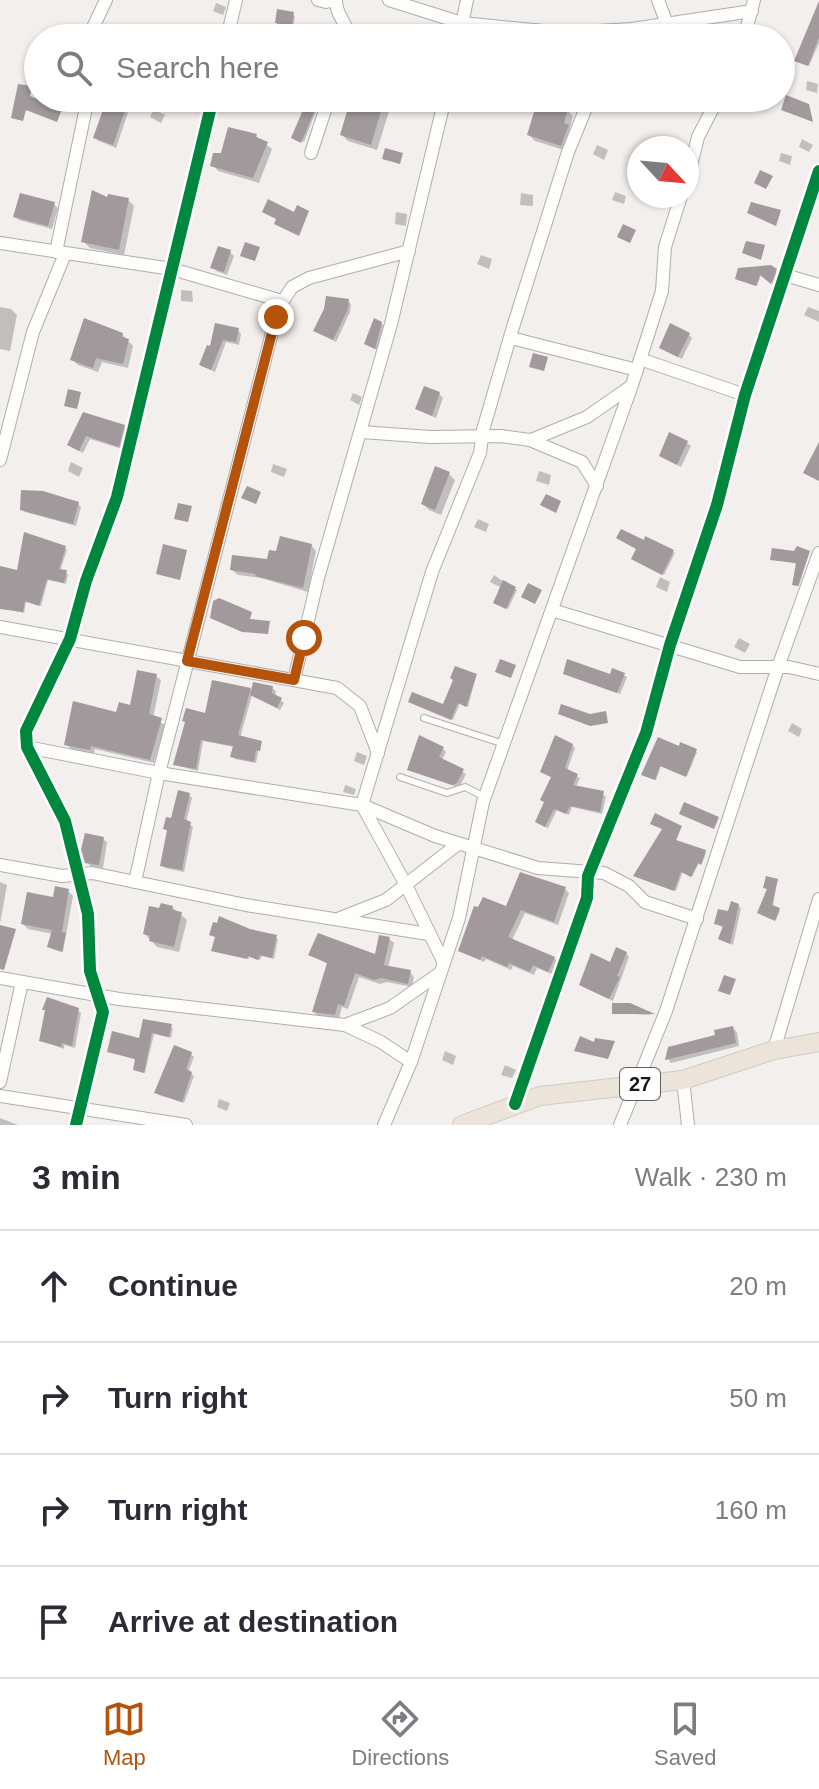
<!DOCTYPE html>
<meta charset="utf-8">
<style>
:root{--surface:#fff;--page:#f2f2f3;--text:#2b2b33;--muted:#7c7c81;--line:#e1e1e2;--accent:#b45309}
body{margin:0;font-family:Helvetica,sans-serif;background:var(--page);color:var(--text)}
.compass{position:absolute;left:627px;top:136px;width:72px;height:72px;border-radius:50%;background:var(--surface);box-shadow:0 2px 6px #0004;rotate:116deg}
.stop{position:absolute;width:24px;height:24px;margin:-18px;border:6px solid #b45309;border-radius:50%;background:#fff}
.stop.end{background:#b45309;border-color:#fff;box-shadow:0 2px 8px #0008}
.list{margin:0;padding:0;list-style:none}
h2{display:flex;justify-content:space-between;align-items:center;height:104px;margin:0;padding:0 32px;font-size:34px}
h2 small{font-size:26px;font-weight:400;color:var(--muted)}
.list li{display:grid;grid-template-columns:52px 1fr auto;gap:24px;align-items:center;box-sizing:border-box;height:112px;padding:0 32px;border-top:2px solid var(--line)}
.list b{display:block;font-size:30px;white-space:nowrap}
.list em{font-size:26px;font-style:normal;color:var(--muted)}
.icon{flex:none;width:44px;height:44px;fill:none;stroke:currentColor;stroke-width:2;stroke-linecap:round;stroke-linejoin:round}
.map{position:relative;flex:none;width:819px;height:1125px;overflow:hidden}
.search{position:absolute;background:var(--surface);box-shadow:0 2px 6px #0004;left:24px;right:24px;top:24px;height:88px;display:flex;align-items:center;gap:20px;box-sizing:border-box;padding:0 28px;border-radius:44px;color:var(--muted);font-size:30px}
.sheet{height:552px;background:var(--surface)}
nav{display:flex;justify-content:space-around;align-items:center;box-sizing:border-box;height:112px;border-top:2px solid var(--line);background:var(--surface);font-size:22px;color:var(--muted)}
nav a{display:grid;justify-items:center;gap:4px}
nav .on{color:var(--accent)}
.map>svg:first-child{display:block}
</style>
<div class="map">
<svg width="819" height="1125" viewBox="0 0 819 1125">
<rect width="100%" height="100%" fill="#f2efed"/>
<g fill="#0003">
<path d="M216 3 226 7 223 15 213 11Z"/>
<path d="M279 11 295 16 291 38H253L254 32 275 36Z"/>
<path d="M819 25V43L809 66 797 61Z"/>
<path d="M807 81 818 84 817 93 806 90Z"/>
<path d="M309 98H321L304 142 293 137Z"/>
<path d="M353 98H381L391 105 377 150 348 141 342 135Z"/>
<path d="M455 98H468L466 105 457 103Z"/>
<path d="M154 109 165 115 161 123 150 117Z"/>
<path d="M125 110 128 113 116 148 99 141 95 138Z"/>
<path d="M567 110 573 116 570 128 574 132 567 151 535 141 529 135Z"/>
<path d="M256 136 272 149 259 183 218 171 212 165 223 155Z"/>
<path d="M802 139 813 145 809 152 799 147Z"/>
<path d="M597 145 608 150 604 160 593 154Z"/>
<path d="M781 153 792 156 790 165 779 161Z"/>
<path d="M615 192 626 196 624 204 612 200Z"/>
<path d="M521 193 533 195V206L520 205Z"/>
<path d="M108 199 128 200 134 206 124 255 90 248 84 242Z"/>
<path d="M54 204 58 208 52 229 19 220 16 217Z"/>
<path d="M396 212 407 214 406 226 395 224Z"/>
<path d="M230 252 234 256 227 275 216 271 213 267Z"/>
<path d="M481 255 492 259 489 269 477 264Z"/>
<path d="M771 267 777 272 773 284 761 275 757 286 738 280Z"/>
<path d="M181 290 192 291 193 302 181 301Z"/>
<path d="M348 301 351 304 350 312 336 342 319 333Z"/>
<path d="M0 307 11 309 17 315 10 351 0 349Z"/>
<path d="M808 307 819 311V322L804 315Z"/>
<path d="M381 323 385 327 378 351 366 344Z"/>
<path d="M216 326 238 330 241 334 239 345 226 342 215 372 201 365 211 349Z"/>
<path d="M122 334 133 346 128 368 102 362 98 372 78 365 72 359Z"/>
<path d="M688 334 692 338 682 359 665 351Z"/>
<path d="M353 393 362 397 359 405 350 400Z"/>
<path d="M439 394 443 398 436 418 417 409Z"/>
<path d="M84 414 124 427 128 430 122 449 90 439 83 453 73 448Z"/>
<path d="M687 443 691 446 681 467 661 456Z"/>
<path d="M71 462 83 468 79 477 68 471Z"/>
<path d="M273 464 287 469 284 477 271 472Z"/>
<path d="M539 471 551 475 549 485 536 481Z"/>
<path d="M449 474 455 480 441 515 429 510 423 504Z"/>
<path d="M78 504 81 507 76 526 25 512 22 509Z"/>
<path d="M478 519 489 524 486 532 474 527Z"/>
<path d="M646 539 675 553 664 575 635 560Z"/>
<path d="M311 545 316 551 308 592 261 578 238 575 232 570 269 562Z"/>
<path d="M65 548 67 550 60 571 68 574 66 584 48 580 41 606 26 602 24 613 0 608V568L19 572Z"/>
<path d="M809 552 799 586 795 585 798 564 772 559Z"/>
<path d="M494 575 517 590 508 609 496 604 502 588 490 582Z"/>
<path d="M660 577 670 582 667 592 656 587Z"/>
<path d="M739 638 750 644 745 653 734 647Z"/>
<path d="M565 673 624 675 627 677 620 694Z"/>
<path d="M156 676 161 680 153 718 165 725 154 763 95 749 94 754 71 749 67 745 132 707Z"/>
<path d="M476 676 468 707 460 703 453 720 412 702 444 707Z"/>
<path d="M272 688 276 691 275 696 284 703 280 710 252 695 240 738 260 742 256 763 235 759 232 756 234 747 203 741 198 771 175 765 206 715 250 690 253 692Z"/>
<path d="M792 723 802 729 799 737 788 731Z"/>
<path d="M572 745 575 748 567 771 580 778 576 787 606 796 602 814 572 807 569 815 557 810 548 828 540 824 553 778 542 772Z"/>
<path d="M443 749 446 752 442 760 466 774 460 786 457 787 409 769Z"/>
<path d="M680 749 697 752 687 776 661 766 656 780 645 776Z"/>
<path d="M357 752 367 756 364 765 354 761Z"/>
<path d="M345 785 356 789 354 795 343 792Z"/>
<path d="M189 795 192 798 186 822 193 827 184 872 165 868 162 865 169 832 165 829Z"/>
<path d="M680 827 676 842 706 853 702 864 699 863 692 877 683 871 676 891 637 877Z"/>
<path d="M103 839 107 842 103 868 91 866 86 862Z"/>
<path d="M777 881 773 907 780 911 776 920 761 914 769 889 765 888Z"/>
<path d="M0 882 7 885 0 924Z"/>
<path d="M565 889 569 893 558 925 525 913 512 940 554 958 558 962 552 974 537 968 534 975 513 966 511 970 486 959 484 962 460 950 508 909Z"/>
<path d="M68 891 73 896 63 952 51 948 53 934 28 929 23 924Z"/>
<path d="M738 905 741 908 733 945 720 939 724 928 716 924Z"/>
<path d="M172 907 187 920 179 952 157 947 145 934Z"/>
<path d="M250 931 278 939 274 959 262 956 260 960 249 957V959L213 951 217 937Z"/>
<path d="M389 939 394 943 388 968 410 972 414 977 412 987 387 982 380 984 359 977 348 1009 342 1007 339 1018 318 1016 314 1012 329 965 311 954 376 957Z"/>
<path d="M626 953 629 957 613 1001 584 987Z"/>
<path d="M629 1005 651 1015 614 1013Z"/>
<path d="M78 1010 81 1013 75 1048 64 1045V1049L41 1040 46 1011Z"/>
<path d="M145 1021 173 1028 171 1038 154 1034 145 1073 135 1070 137 1060 109 1051 141 1040Z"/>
<path d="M733 1028 737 1032 739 1046 671 1063 668 1059Z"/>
<path d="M445 1051 456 1056 453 1065 442 1060Z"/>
<path d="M191 1054 194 1057 188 1072 194 1076 184 1103 159 1095 156 1092Z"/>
<path d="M505 1065 516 1070 512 1078 501 1075Z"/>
<path d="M219 1099 230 1103 227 1111 217 1107Z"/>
<path d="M0 1112V1118L18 1125H0Z"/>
</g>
<g fill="#a1999b">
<path d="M819 1V37L808 66 794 61Z"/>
<path d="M277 9 294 12 292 26 275 23Z"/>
<path d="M18 84 32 86 30 96 62 109 57 122 26 110 23 121 11 118Z"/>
<path d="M786 95 809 104 813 122 781 110Z"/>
<path d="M308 98H320L301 143 291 138Z"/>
<path d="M351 98H385L371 145 340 135Z"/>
<path d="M538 99 568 108 564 123 569 125 561 146 527 135Z"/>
<path d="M106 101 126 108 113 145 93 138Z"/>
<path d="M228 127 257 134 256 137 268 142 253 178 210 166 213 153H221Z"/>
<path d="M385 148 403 153 400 164 382 159Z"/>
<path d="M760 170 773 176 766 189 754 183Z"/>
<path d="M92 190 107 197 108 194 129 198 119 250 81 242Z"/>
<path d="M20 193 55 202 48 226 13 217Z"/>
<path d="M268 199 294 212 297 205 309 211 299 236 274 224 276 219 262 212Z"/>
<path d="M751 202 781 210 776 226 747 213Z"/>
<path d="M623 224 636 230 630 243 617 237Z"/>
<path d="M746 241 765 245 761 260 742 253Z"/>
<path d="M245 242 260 247 255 261 240 256Z"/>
<path d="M218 246 231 250 224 272 210 268Z"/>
<path d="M771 265 777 269 771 284 760 275 756 286 735 279 738 268Z"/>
<path d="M326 296 349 299 348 309 333 340 313 331 324 309Z"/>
<path d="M84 318 123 333 122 337 129 339 123 364 96 358 93 368 70 360Z"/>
<path d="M374 318 382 322 375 349 364 344Z"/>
<path d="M215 323 239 328 236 342 223 340 211 370 199 365 207 345 210 346Z"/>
<path d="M670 323 690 333 678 357 659 348Z"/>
<path d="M533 353 548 357 544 371 529 367Z"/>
<path d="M424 386 440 392 432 416 415 409Z"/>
<path d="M68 389 81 392 77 409 64 406Z"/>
<path d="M83 412 125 425 119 447 86 436 79 451 67 445Z"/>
<path d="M669 432 688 441 677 465 659 456Z"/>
<path d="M819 442V481L803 473Z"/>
<path d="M435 466 450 472 435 510 421 504Z"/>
<path d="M247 486 261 492 256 504 241 498Z"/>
<path d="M21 490 43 491 79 502 73 524 20 510Z"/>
<path d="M546 494 561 501 556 513 540 505Z"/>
<path d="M178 503 192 506 188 522 174 519Z"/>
<path d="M621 529 644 540 645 536 674 550 662 575 631 559 636 549 616 538Z"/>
<path d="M24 532 66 546 59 569 67 570 64 583 47 579 39 606 25 601 23 612 0 609V566L17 570Z"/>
<path d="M280 536 312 544 303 588 255 576 256 574 230 570 232 555 267 559 269 550 276 551Z"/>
<path d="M163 544 187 550 180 580 156 574Z"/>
<path d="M797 546 810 551 798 586 792 585 796 563 770 560 772 548 794 551Z"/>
<path d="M503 580 516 587 506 609 493 603Z"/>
<path d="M528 583 542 590 535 604 521 597Z"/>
<path d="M219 598 252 612 250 619 270 621 268 634 242 632 210 618 213 601Z"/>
<path d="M500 659 516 665 511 678 495 672Z"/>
<path d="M567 659 610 674 612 668 625 673 617 693 563 674Z"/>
<path d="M455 666 477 674 466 707 458 703 451 720 408 702 412 692 443 704 453 680 450 678Z"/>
<path d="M137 670 157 674 149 714 162 718 150 760 91 746 90 750 64 745 73 701 116 712 119 702 130 705Z"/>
<path d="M212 680 251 688 238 735 262 741 260 751 256 750 254 762 230 757 233 746 201 740 196 769 173 765 185 722 182 721 186 708 205 713Z"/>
<path d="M253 682 273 686 272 693 282 698 277 708 250 695Z"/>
<path d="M561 704 590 714 606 711 608 723 590 726 558 714Z"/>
<path d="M419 735 444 747 439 757 464 769 457 783 452 785 407 770Z"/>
<path d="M555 735 573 744 565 768 578 774 573 785 604 791 600 812 570 806 566 814 554 809 545 827 535 822 544 802 540 800 551 777 540 772Z"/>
<path d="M658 737 679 746 680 742 697 749 686 777 660 766 655 780 641 775Z"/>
<path d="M178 790 190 793 184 819 191 822 182 870 160 866 167 830 163 829 166 817 171 818Z"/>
<path d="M684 802 719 817 714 829 679 814Z"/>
<path d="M655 813 682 826 676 840 706 850 701 865 698 863 691 877 681 872 674 891 633 876 662 829 650 824Z"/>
<path d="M85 833 104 837 99 865 85 863 81 849Z"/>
<path d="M520 872 566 887 554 922 521 910 508 937 555 957 548 972 533 965 530 972 509 963 507 967 482 956 480 960 458 951 474 906 478 907 483 897 506 906Z"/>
<path d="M766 876 778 879 772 905 780 908 775 921 757 913 767 889 763 888Z"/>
<path d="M55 886 69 889 62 932 21 924 27 892 53 897Z"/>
<path d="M731 901 739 904 730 944 718 939 723 926 714 924 718 909 728 911Z"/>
<path d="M161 903 173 906 172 910 182 912 174 947 149 941 150 936 143 934 149 906 159 908Z"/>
<path d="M219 916 250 929 277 935 272 958 260 955 258 960 248 956 247 959 211 951 215 937 209 935 213 922 217 923Z"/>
<path d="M0 925 16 929 4 970 0 969Z"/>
<path d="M52 930 66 933 62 952 47 947Z"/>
<path d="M318 933 375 954 379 935 390 937 384 965 411 970 408 984 381 978 374 980 355 973 344 1006 338 1004 335 1015 312 1012 327 963 308 955Z"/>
<path d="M616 947 627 952 617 976 620 977 609 999 579 985 591 953 610 962Z"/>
<path d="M724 975 736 979 730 995 718 991Z"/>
<path d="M47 997 79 1008 72 1046 62 1043 61 1047 39 1041 45 1010H42Z"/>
<path d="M612 1003H630L655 1014H612Z"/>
<path d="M143 1019 172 1024 169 1037 152 1033 144 1073 133 1070 135 1059 107 1052 112 1031 139 1038Z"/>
<path d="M733 1026 736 1043 665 1060 668 1047 715 1035 714 1030Z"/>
<path d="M580 1036 594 1042 595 1038 615 1041 608 1059 574 1051Z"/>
<path d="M174 1045 192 1052 186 1069 192 1072 182 1102 154 1093Z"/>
</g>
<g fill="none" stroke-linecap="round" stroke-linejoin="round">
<defs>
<g id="lane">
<path d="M424 718 504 744"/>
<path d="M400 777 447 793 465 787 485 797"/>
</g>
<g id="street">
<path d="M318 0 326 2 335 0"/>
<path d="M336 0C335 14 348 24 349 38"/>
<path d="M389 0 462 23 564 33 632 29 752 11"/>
<path d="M658 0 667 24"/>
<path d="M88 38 106 0"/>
<path d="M227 38 236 0"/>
<path d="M459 38 467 0"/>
<path d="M744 38 754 0"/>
<path d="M311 153 329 98"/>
<path d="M687 181 698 137 718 98"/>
<path d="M0 243 172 269 282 301"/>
<path d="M56 252 88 98"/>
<path d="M785 275 819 285"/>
<path d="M511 338 637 370"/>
<path d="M640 359 745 395"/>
<path d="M362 432 430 437 501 436 530 440 582 462 597 486"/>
<path d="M531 440 587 417 630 387"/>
<path d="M0 460 33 332 65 254"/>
<path d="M552 610 740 667H789L819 674"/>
<path d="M0 627 337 688 360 706 378 753"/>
<path d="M294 680 318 578 391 324 445 98"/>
<path d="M27 747 159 773 362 805 435 836 538 868 604 873 629 886 645 902 697 919"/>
<path d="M0 865 62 876 92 873 246 905 428 934"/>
<path d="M135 882 159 773 278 309 292 287 309 278 409 251"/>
<path d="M340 918 386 900 458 844"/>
<path d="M444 963 406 885 362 805 432 572 480 453 483 430 513 327 568 152 590 98"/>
<path d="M0 978 119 999 345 1025 381 1042 411 1062"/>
<path d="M345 1025 390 1008 440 973"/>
<path d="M774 1050 819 899"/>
<path d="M683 1080 688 1125"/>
<path d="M0 1082 22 982"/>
<path d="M0 1096 186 1125"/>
<path d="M515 1104 587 898 588 876 646 733 670 645 717 505 745 395 819 171"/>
<path d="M76 1125 103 1012 90 971 88 914 65 821 27 747 26 731 70 639 86 581 117 497 213 98"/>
<path d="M384 1125 411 1062 459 918 483 802 632 385 662 291 665 247 681 196"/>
<path d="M620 1125 666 1011 778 667 819 553"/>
</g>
<path id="primary" d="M462 1125 540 1096 683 1080 774 1050 819 1042"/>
</defs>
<use href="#lane" stroke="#afaeac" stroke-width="8"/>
<use href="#street" stroke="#afaeac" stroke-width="14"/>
<use href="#primary" stroke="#cccbca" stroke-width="20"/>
<use href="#lane" stroke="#fdfdfc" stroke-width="6"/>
<use href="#street" stroke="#fdfdfc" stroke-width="12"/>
<use href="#primary" stroke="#ede4d9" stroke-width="18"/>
<defs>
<g id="cycleway">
<path d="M515 1104 587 898 588 876 646 733 670 645 717 505 745 395 819 171"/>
<path d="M76 1125 103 1012 90 971 88 914 65 821 27 747 26 731 70 639 86 581 117 497 213 98"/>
</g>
</defs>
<use href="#cycleway" stroke="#fff" stroke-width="17"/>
<use href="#cycleway" stroke="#00873e" stroke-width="12"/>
</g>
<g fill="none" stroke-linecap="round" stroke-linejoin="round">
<path stroke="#b45309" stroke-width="10" d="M276 317 187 661 294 680 304 638"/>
</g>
<g text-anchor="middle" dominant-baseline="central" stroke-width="8" stroke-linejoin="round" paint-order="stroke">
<rect fill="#fff" stroke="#5e5d5d" stroke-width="2" x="620" y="1068" width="40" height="32" rx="6"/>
<g font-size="20" font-weight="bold" fill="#191817">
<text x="640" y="1084">27</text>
</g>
</g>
</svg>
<svg class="compass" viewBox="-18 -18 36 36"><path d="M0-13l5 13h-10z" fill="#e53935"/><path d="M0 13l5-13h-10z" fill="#7c7c81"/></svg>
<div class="stop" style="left:304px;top:638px"></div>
<div class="stop end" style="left:276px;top:317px"></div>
<div class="search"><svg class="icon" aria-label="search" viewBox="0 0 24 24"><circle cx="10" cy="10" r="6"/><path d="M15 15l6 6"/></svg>Search here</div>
</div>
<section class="sheet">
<h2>3 min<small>Walk · 230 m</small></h2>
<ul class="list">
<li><svg class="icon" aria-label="ahead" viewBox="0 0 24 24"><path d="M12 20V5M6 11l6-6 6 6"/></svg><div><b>Continue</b></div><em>20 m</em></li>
<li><svg class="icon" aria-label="right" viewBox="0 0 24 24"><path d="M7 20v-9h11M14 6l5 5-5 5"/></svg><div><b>Turn right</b></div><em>50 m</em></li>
<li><svg class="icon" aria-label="right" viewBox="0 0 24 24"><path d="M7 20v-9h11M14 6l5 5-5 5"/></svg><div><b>Turn right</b></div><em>160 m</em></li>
<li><svg class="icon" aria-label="arrive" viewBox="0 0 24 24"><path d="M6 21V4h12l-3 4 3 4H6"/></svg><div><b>Arrive at destination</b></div></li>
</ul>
</section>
<nav>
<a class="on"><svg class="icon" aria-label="map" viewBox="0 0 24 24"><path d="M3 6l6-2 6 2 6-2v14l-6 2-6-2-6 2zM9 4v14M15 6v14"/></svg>Map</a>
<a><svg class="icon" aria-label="directions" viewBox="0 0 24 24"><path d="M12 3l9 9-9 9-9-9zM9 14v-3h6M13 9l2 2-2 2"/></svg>Directions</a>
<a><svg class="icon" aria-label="saved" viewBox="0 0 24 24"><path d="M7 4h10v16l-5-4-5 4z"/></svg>Saved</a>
</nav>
